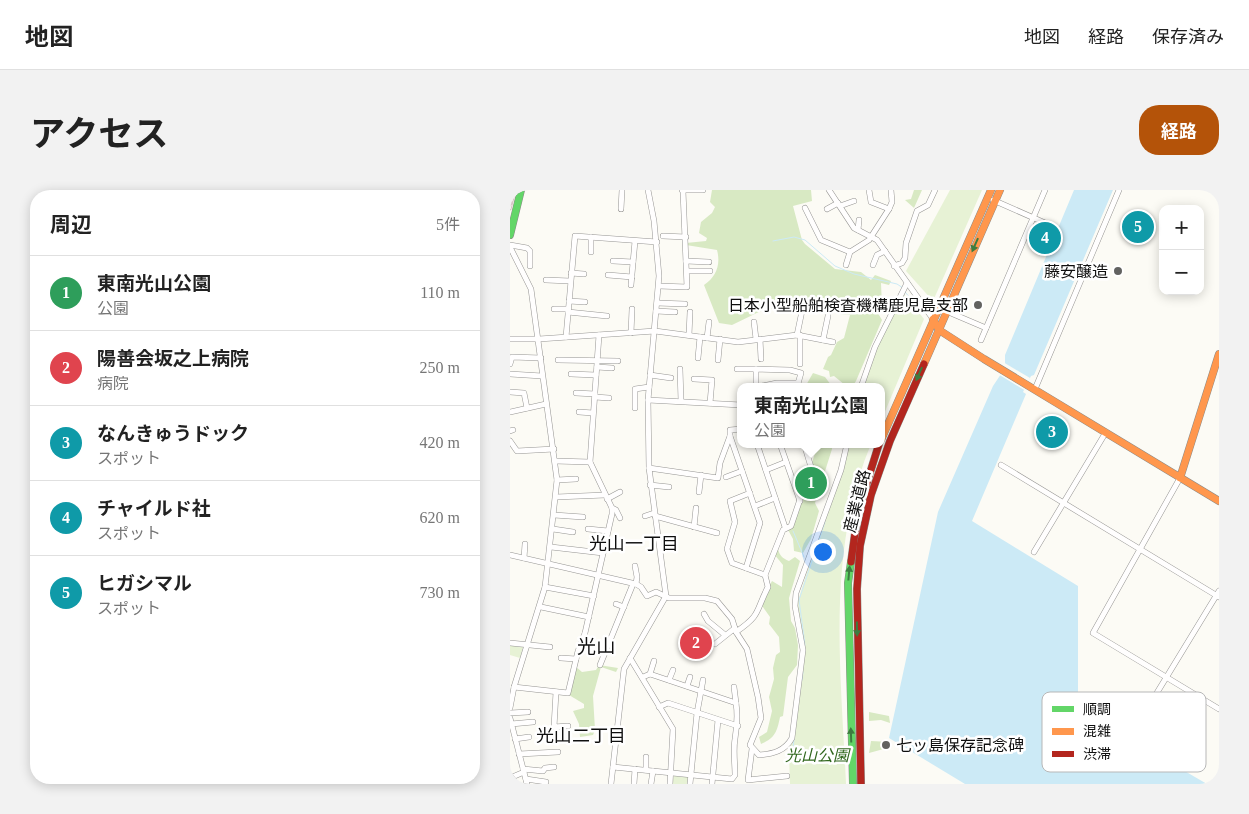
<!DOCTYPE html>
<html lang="ja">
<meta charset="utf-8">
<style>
:root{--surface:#fff;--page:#f2f2f2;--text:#222;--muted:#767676;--line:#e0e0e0;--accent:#b45309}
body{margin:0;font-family:"Times New Roman","Noto Sans JP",serif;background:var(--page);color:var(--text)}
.controls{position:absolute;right:15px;top:15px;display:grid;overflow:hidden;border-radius:10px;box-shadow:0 2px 12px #0003}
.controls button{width:45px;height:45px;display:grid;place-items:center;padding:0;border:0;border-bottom:1px solid var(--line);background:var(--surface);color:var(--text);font:25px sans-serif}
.you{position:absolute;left:312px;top:361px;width:18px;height:18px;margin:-12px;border:4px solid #fff;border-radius:50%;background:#1a73e8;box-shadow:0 0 0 8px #1a73e833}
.badge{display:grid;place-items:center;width:32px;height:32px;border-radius:50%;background:var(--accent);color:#fff;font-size:16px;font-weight:700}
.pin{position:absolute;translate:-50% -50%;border:2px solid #fff;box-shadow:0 1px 5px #0006}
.popup{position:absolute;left:227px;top:193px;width:148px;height:65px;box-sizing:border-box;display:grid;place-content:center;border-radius:10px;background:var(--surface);filter:drop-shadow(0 1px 4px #0005);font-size:16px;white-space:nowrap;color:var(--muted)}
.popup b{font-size:19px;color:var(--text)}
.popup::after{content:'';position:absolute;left:50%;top:100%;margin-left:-10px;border:10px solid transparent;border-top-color:var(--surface)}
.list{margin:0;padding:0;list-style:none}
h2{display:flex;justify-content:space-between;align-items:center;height:65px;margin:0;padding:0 20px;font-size:21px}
h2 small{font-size:16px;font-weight:400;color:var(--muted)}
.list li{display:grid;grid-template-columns:32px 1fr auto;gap:15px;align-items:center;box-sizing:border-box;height:75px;padding:0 20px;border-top:1px solid var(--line)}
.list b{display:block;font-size:19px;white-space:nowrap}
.list p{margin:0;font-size:16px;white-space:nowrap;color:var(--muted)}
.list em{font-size:16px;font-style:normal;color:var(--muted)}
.map{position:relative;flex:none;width:709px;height:594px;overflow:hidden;border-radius:20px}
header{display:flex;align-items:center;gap:30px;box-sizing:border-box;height:70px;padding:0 25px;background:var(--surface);border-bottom:1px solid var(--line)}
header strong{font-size:24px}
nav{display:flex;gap:28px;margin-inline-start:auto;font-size:18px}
.intro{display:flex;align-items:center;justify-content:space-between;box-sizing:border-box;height:120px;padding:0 30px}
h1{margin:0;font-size:35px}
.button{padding:12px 22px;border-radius:20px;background:var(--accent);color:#fff;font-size:18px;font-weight:700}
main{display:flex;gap:30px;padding:0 30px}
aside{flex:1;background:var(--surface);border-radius:20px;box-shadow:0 2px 12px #0003}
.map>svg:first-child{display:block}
</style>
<header>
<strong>地図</strong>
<nav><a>地図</a><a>経路</a><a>保存済み</a></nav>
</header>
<div class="intro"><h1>アクセス</h1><a class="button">経路</a></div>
<main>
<aside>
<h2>周辺<small>5件</small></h2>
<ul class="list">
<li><span class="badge" style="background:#2e9e5b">1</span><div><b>東南光山公園</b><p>公園</p></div><em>110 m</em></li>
<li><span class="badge" style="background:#e0444e">2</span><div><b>陽善会坂之上病院</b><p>病院</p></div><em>250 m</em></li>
<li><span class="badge" style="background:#0f9aa8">3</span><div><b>なんきゅうドック</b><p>スポット</p></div><em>420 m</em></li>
<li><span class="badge" style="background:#0f9aa8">4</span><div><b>チャイルド社</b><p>スポット</p></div><em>620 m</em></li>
<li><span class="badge" style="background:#0f9aa8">5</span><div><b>ヒガシマル</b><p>スポット</p></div><em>730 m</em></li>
</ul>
</aside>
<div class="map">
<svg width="709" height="594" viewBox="0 0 709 594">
<rect width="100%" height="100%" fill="#fcfbf5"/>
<g fill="#e7f2d5">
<path d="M440 0H472L423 111 396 81Z"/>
<path d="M394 104 414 129 371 231V197H351L365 159Z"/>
<path d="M337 254H361C316 361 331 481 336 594H280L279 565 293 461 287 414Z"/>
<path d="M0 455 13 457 10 468 0 465Z"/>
<path d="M164 586 178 587 179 594H162Z"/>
</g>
<g fill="#d8e9c3">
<path d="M202 0H301L302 11 283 16 292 50 295 54 325 79 351 82 361 90 365 85 381 91 379 95 371 93 372 117 369 125 372 130 346 191 342 197 335 195 324 186 320 187 319 181 313 179 318 167 321 165 327 152 334 148 340 125 327 124 326 118 286 109 279 112 284 117 253 120 222 135 209 133 194 95C206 87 211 75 207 60L176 55V53L196 51 197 48 189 43 191 32 202 23 205 17 200 12Z"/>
<path d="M404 0H412L404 18 395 10 401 9Z"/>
<path d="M303 183 315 187 321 195 327 193 332 197H295Z"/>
<path d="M308 254H322V259L305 313 309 321 301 349 293 363 284 361 283 349 277 338 284 336V328Z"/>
<path d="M268 359C270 366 272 368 279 371L285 367 290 371 279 408 281 431 285 438 288 455 287 475 278 487 273 526 270 527C267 542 265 548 251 554L249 547 257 542 262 521 259 507 264 489 263 478 266 465 270 462 269 447 259 434 260 427 250 413 262 391 272 397 273 375 264 364Z"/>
<path d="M89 475 108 478 106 482 91 477 83 506 85 540 83 545 70 547 69 534 63 521 74 518V514L59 505 65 476 72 482 86 480Z"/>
<path d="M359 522 379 526 380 533 371 530 359 531Z"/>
<path d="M361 551 380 552 381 557 359 563Z"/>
</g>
<path fill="#cceaf6" d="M564 0H603L524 185 521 186 513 202 516 204 462 331 568 396V519L697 594H455L379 548 428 322 483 196 495 178V165Z"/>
<path fill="#fcfbf5" d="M493 172 520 188 516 201 488 184Z"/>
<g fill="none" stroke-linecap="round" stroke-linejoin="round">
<g stroke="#cceaf6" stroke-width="1">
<path d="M263 51 284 47 295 50 325 76 344 84 387 94 393 98"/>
<path d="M394 101 414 123"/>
<path d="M283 341 294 367"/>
<path d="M295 455 289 410 315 332"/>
<path d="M292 490 293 482"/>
<path d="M284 549 282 568 285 571"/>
</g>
<defs>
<g id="street">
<path d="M172 0H193"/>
<path d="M319 0 344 38 367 50 423 129"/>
<path d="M483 10 542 36"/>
<path d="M330 16 344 11"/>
<path d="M295 18 311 50 340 62 359 50 379 19 361 12 359 0"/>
<path d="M111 19 112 0"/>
<path d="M317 19 328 13"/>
<path d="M379 19 382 12 381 0"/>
<path d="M348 40 349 30"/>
<path d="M153 46 176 47"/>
<path d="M81 47V62"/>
<path d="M0 55 17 58 20 61V76"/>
<path d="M0 57 21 99 47 290 35 397 4 497 0 518"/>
<path d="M103 71 123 72"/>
<path d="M176 71 199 72"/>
<path d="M336 75 340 62"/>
<path d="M363 75 367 65 375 61"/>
<path d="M384 76 392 73 395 68 396 53 407 21 418 15 425 0"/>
<path d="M177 81H200"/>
<path d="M61 83 74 84"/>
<path d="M98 85 122 87"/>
<path d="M36 90 60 91"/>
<path d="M121 95 125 51"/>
<path d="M149 96 177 97 173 1"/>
<path d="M59 111 75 112"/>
<path d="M147 113 175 114"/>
<path d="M44 119H58"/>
<path d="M146 121 165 122"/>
<path d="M436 121 476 138"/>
<path d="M58 122 97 126"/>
<path d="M244 132 246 149"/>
<path d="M121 143 122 119"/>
<path d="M179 145 180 122"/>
<path d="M287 145 292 121"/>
<path d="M290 145V174"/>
<path d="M56 147 65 46 147 52"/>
<path d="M197 148 199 132"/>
<path d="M0 149H29L145 141 228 152 287 145 323 152"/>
<path d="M250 149 251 169"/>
<path d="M313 150 318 126"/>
<path d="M471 150 535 0"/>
<path d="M188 168 190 147"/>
<path d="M48 170 108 171"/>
<path d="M208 170 210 149"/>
<path d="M0 174 2 167 31 168"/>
<path d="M87 177 102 178"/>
<path d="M170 179 171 211"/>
<path d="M227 179H246"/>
<path d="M0 184 32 186"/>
<path d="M61 184 86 185"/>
<path d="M140 185 161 188"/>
<path d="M184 189 202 190 200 213"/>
<path d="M246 197V179L280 180 291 183 287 197"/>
<path d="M247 197 267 193H288"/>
<path d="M351 197 365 157 397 93"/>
<path d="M525 199 609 0"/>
<path d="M0 202 14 203 17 218"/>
<path d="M66 203 85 204"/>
<path d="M85 207 99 208"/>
<path d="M138 210 231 215"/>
<path d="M125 218V199L139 197"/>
<path d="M0 222 36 214"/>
<path d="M69 222 83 223"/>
<path d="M231 239 220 240V246L250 333 236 378"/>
<path d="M0 241 3 240"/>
<path d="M0 251 7 261 44 259"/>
<path d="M247 254 275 337"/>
<path d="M270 254 290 311"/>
<path d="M45 271 80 272"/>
<path d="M491 275 709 407"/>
<path d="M139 278 208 288 210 273 220 246"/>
<path d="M256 280 276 272"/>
<path d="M216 287 232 281"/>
<path d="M670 288 583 443 709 519"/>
<path d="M47 290 66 289"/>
<path d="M140 295 159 297"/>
<path d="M189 302 191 285"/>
<path d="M240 303 220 311 225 332 217 359 222 373 255 385 273 340 281 336 301 277 294 254"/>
<path d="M46 307 95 305"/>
<path d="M97 309 110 302"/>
<path d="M245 316 265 308"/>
<path d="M102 318 106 320 110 328"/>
<path d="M44 325 73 327"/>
<path d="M135 326 144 323"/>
<path d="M145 326 207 343"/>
<path d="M184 337 186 318"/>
<path d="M43 339 63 342"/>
<path d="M78 339 98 341"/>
<path d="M41 357 93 363"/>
<path d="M524 362 596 242"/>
<path d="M0 365 126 394 131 397 137 406 146 402 159 408H195L207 411 222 429 226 442 237 459 248 507 251 528 240 555 249 565C263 564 275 561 282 548L293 460 285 416 286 403 331 280 337 254"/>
<path d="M14 368 15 354"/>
<path d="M125 376 127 387 126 394"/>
<path d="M35 397 84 406"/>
<path d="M106 414 114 417"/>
<path d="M31 417 79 427"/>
<path d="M194 424 198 431 215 445"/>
<path d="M226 442C252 424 245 422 258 397L255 385"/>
<path d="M0 453 40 457"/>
<path d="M205 454 225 438"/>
<path d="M51 468 66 469"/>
<path d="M120 468 163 539 160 594"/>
<path d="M90 475 123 394"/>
<path d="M140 484 144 471"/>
<path d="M159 490 163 480"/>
<path d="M177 496 180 487"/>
<path d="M4 497 58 503 68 461 75 443 102 324V318L80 272 89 145"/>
<path d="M224 497 226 513"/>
<path d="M46 502 44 537 58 536"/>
<path d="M149 517 158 513 228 536"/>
<path d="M0 523 18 522"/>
<path d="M0 528 17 594"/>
<path d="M1 534 23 532"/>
<path d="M623 542 709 401"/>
<path d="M5 549 19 547"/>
<path d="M242 559 238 590 277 586"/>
<path d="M9 564 48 562"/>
<path d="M103 577 222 589 225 585C225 574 223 560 225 549 227 536 228 526 226 513L140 484 133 487"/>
<path d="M13 579 33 581 35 578 44 577"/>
<path d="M136 580V567"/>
<path d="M0 588 14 582"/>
<path d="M16 589 36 592"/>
<path d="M101 594 114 479 156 406 139 278 138 210 149 86 144 31 138 0"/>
<path d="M124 594 125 579"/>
<path d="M141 594 143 581"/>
<path d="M180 594 187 523 193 490"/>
<path d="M202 594 208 530"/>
</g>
<g id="fast">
<path d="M0 45 11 0"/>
<path d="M341 372 338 393 343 594"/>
</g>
<g id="slow">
<path d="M423 129 429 140 474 169 709 311"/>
<path d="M414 174 490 0"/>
<path d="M371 250 481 0"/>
<path d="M670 288 709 164"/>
</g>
<g id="jam">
<path d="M341 372 348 321 369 254"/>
<path d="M351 594 347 399 350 356 361 305 380 251 414 174"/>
</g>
</defs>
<use href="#street" stroke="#969593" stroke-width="6"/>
<use href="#fast" stroke="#8c8c89" stroke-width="8"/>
<use href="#slow" stroke="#8c8c89" stroke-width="8"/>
<use href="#jam" stroke="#8c8c89" stroke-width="8"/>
<use href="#street" stroke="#fffefe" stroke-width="5"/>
<use href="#fast" stroke="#63d668" stroke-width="7"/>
<use href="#slow" stroke="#ff974d" stroke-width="7"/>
<use href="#jam" stroke="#b3261e" stroke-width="7"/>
<defs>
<path id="rail" d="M0 19 5 0"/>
</defs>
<use href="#rail" stroke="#d8c5c7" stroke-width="3"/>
<use href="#rail" stroke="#fff" stroke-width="1" stroke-dasharray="4" stroke-linecap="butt"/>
</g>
<defs><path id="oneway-solid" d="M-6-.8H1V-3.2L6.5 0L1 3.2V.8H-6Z" transform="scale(1.25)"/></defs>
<g fill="#3d7c40">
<use href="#oneway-solid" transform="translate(465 55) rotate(114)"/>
<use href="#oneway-solid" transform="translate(409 184) rotate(114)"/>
<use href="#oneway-solid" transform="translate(339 383) rotate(-85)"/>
<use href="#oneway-solid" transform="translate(347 439) rotate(89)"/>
<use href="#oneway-solid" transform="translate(341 545) rotate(-92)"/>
</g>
<g fill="#626260" stroke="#fff" stroke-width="2">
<circle cx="608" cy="81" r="5"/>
<circle cx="468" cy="115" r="5"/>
<circle cx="376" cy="555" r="5"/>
</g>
<g text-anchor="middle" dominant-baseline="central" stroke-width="5" stroke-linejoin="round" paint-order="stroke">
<g font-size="16" fill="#0f0f0f" stroke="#fff" text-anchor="end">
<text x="598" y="81">藤安醸造</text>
<text x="458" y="115">日本小型船舶検査機構鹿児島支部</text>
<text x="386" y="555" text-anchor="start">七ッ島保存記念碑</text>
</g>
<g font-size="16" fill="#0f0f0f" stroke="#fff">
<text transform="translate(347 311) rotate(-76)">産業道路</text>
</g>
<g font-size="16" font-style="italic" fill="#32681f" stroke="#fff">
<text x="307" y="565">光山公園</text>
</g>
<g font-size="18" fill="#0f0f0f" stroke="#fff">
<text x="124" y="354">光山一丁目</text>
<text x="71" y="546">光山二丁目</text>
</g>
<g font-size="19" fill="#0f0f0f" stroke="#fff">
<text x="86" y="456">光山</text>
</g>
</g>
<rect x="532" y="502" width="164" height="80" rx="8" fill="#fff" stroke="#b7b7b7" stroke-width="1"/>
<rect x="542" y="516" width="22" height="6" fill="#63d668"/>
<rect x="542" y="538" width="22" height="7" fill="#ff974d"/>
<rect x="542" y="561" width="22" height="6" fill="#b3261e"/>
<g font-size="14" fill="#0f0f0f">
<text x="573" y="524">順調</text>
<text x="573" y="546">混雑</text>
<text x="573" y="569">渋滞</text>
</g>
</svg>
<div class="controls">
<button>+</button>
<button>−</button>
</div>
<div class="you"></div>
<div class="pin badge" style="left:301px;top:293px;background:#2e9e5b">1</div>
<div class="popup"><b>東南光山公園</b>公園</div>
<div class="pin badge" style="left:186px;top:453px;background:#e0444e">2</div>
<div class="pin badge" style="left:542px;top:242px;background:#0f9aa8">3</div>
<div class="pin badge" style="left:535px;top:48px;background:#0f9aa8">4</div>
<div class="pin badge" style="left:628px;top:37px;background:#0f9aa8">5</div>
</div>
</main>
